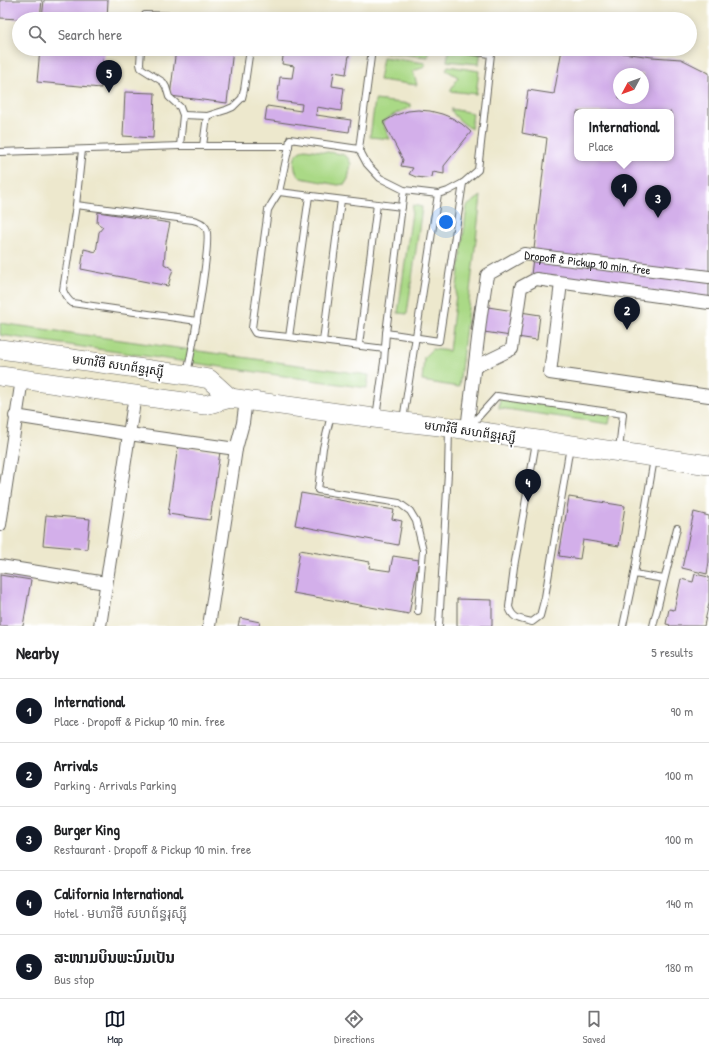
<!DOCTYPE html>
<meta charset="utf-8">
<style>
:root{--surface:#fff;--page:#f6f6f6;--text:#202124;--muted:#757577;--line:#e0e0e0;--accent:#111827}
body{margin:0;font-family:"Patrick Hand","Noto Sans Khmer","Noto Sans Lao",sans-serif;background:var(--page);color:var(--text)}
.compass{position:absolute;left:613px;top:68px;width:36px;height:36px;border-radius:50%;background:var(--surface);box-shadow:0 2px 10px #0003;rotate:229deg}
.you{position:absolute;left:446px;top:222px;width:14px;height:14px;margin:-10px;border:3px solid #fff;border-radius:50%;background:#1a73e8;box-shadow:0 0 0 6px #1a73e833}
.badge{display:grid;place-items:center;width:26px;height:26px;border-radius:50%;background:var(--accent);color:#fff;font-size:13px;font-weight:700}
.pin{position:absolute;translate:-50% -33px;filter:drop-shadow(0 1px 2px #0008)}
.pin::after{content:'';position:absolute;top:21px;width:14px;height:12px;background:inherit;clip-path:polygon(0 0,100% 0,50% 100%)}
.popup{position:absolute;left:574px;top:109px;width:100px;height:52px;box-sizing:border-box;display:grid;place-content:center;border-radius:8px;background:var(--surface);filter:drop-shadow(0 1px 3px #0005);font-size:13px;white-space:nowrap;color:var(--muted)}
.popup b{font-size:15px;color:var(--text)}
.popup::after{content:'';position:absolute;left:50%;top:100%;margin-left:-8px;border:8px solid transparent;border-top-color:var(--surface)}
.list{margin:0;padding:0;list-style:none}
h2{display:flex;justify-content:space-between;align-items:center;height:52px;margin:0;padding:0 16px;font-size:17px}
h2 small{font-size:13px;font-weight:400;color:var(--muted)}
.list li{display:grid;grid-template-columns:26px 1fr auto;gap:12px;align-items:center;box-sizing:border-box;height:64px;padding:0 16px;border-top:1px solid var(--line)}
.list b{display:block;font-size:15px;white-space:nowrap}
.list p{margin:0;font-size:13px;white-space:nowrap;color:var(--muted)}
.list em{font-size:13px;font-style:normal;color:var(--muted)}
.icon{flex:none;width:22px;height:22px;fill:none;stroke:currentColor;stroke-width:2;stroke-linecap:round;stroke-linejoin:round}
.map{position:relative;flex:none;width:709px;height:626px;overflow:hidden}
.search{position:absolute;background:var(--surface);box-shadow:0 2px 10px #0003;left:12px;right:12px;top:12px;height:44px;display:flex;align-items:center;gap:10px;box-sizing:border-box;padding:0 14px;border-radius:22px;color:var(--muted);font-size:15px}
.sheet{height:372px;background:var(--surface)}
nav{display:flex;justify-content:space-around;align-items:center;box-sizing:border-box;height:56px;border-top:1px solid var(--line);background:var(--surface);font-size:11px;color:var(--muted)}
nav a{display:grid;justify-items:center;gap:2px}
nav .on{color:var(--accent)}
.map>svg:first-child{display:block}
</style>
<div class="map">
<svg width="709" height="626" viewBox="0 0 709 626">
<rect width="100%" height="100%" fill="#fff"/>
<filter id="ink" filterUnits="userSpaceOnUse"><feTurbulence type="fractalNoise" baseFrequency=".025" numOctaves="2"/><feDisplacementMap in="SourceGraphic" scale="8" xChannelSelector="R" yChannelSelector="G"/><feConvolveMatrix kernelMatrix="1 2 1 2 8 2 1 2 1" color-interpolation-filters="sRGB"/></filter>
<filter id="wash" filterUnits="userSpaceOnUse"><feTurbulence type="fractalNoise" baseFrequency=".012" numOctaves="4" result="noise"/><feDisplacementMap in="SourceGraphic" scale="16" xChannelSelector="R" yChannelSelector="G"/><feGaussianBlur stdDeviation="0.9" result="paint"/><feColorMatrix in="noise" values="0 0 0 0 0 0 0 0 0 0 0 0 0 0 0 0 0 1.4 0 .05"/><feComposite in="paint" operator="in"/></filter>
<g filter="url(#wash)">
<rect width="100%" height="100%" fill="#ede8cd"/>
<g fill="#aad986" stroke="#637a51">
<path d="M384 49H428V57L384 52Z"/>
<path d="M449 49H481L479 64 447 61Z"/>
<path d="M383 57 425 63V67L413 71 417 85 379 80Z"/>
<path d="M448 66 479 71 476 94 450 91 458 77 446 70Z"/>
<path d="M375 100 411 104V107L395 114 382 122 390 139 370 137Z"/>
<path d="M451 109 473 113 471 129C464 124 454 117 451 109Z"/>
<path d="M305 149 342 154 348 158 351 164 348 179 345 184 338 185 301 178C294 173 291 158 299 152 301 151 303 150 305 149Z"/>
<path d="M481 196 459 387 422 381 424 357 432 349 449 351 467 206Z"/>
<path d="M413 205 422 207 407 314 398 313Z"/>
<path d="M0 323 369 375 367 388 0 335Z"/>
<path d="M500 397 611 413 609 424 499 408Z"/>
</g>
<g id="blocks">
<g fill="#d3afea" fill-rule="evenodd">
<path d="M0 0H42L40 19H19L0 18Z"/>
<path d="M44 0H108L107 19H42Z"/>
<path d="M40 49H104L101 88 37 82Z"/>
<path d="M176 49H233L227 103 170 96Z"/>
<path d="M284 49H350L346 74 334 72 332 86 344 88 341 111 317 107 316 115 351 120 349 132 265 120 267 106 301 111 302 104 277 101 280 77 292 78 294 66 282 64Z"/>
<path d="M562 49H593L652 57 681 59 709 73V299L531 275 547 138 522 133 528 90 554 94ZM619 74H643V98H619ZM577 112H671V158H577Z"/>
<path d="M125 92 155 93 153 138 123 136Z"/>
<path d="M418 110 430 111 442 114 452 118 462 124 471 132 444 166V174L433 172 432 177 425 178 416 177 409 174 413 168 401 166 403 160 383 122 396 115 408 111Z"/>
<path d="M98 212 170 223 166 242 164 264 173 269 168 286 81 269 84 249 96 252 99 232 103 227 97 223Z"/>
<path d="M475 305 540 315 537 340 471 330Z"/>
<path d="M178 446 220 452 210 520 168 514Z"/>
<path d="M301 493 394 510 392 519 402 521 398 545 295 525Z"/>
<path d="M569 497 625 506 619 546 583 540 580 559 559 556Z"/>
<path d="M694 512 709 516V562L707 574 682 568Z"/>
<path d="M46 515 90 519 87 549 43 545Z"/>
<path d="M300 550 370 562 369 568 390 571 393 556 419 560 409 614 293 593Z"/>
<path d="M695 574 709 577V603L704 626H669L670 625 666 624 669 609 674 610 681 579 693 582Z"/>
<path d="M0 575 31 580 23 626H0Z"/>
<path d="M457 599 492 600V626H457Z"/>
<path d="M240 618 260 622 259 626H238Z"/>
</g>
</g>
</g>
<g filter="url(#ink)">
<use href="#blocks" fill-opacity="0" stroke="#65635a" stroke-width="1"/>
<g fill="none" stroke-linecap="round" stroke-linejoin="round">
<defs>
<g id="service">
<path d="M144 19 145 15 177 16 211 19"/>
<path d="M141 49 140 64 141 68 163 82 166 87 169 97 180 107 183 115 180 146"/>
<path d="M372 49 359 149 367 164 380 178 404 190 438 194 448 191 463 183 478 170 491 54 450 49"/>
<path d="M183 115 207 116"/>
<path d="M203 146 207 116 226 110 233 107 242 98 244 90 250 49"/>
<path d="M359 149 290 139 289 146 279 192 402 207"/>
<path d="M82 150 76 205 63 290C65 296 67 299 72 303L197 321"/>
<path d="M0 152 180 146H289"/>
<path d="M279 192 272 203 268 210 252 328 255 333 259 334 289 337 385 349"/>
<path d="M76 205 193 220C198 221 203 223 206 228 213 238 191 355 187 374"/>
<path d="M386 333 439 341 463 183"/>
<path d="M289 337 309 196"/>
<path d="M323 341 341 200"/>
<path d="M359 345 377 204"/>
<path d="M331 415 323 448 318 490 399 503 410 511 416 521 423 550 418 611"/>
<path d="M376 417 384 362 386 333 404 190"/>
<path d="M403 420 438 194"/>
<path d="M470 426 497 396 623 414 619 450"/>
<path d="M536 442 514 567 509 607C513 620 521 619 532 622L540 616 545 597 570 446"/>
<path d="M634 574 664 579"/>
<path d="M439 626 448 472 449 428"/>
<path d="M623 626 634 574 654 459"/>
<path d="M653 626 677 528"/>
</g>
<g id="minor">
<path d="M561 283 550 373 709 396"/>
<path d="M475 367 512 349 521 287 536 279 709 303"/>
<path d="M15 416 129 434 236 449"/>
<path id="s1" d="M467 429 481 314 487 275 524 254 709 277"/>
<path d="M0 525 22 379"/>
<path d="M0 566 106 583"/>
<path d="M100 626 135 395"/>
<path d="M209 626 236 449 243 423 246 400"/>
</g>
<g id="trunk">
<path d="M0 349 187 375 209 379 230 398"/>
<path d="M0 376 205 405 230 398 403 422 449 427 709 465"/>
</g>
</defs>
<use href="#service" stroke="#65635a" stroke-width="8"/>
<use href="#minor" stroke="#65635a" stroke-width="14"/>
<use href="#trunk" stroke="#65635a" stroke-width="20"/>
<use href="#service" stroke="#fff" stroke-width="6"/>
<use href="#minor" stroke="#fff" stroke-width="12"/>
<use href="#trunk" stroke="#fff" stroke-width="19"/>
</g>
</g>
<g text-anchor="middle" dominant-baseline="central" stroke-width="4" stroke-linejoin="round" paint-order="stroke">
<g font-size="12" fill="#1c1c1c" stroke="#fff">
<text stroke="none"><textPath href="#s1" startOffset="262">Dropoff &amp; Pickup 10 min. free</textPath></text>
<text transform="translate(118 365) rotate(8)">មហាវិថី សហព័ន្ធរុស្ស៊ី</text>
<text transform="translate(470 431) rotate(8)">មហាវិថី សហព័ន្ធរុស្ស៊ី</text>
</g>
</g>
</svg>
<svg class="compass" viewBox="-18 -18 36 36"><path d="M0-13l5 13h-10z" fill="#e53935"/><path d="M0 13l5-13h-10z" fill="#757577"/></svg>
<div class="you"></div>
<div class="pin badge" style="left:624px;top:207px">1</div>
<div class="popup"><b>International</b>Place</div>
<div class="pin badge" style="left:627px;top:330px">2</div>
<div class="pin badge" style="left:658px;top:218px">3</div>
<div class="pin badge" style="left:528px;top:502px">4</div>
<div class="pin badge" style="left:109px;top:93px">5</div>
<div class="search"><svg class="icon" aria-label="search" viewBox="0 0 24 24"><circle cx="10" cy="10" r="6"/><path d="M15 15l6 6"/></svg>Search here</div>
</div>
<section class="sheet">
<h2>Nearby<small>5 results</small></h2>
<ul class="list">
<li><span class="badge">1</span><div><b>International</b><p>Place · Dropoff &amp; Pickup 10 min. free</p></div><em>90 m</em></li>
<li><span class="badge">2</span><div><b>Arrivals</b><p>Parking · Arrivals Parking</p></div><em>100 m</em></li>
<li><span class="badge">3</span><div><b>Burger King</b><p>Restaurant · Dropoff &amp; Pickup 10 min. free</p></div><em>100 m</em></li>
<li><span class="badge">4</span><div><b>California International</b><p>Hotel · មហាវិថី សហព័ន្ធរុស្ស៊ី</p></div><em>140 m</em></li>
<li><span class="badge">5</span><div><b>ສະໜາມບິນພະນົມເປັນ</b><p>Bus stop</p></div><em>180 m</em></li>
</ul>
</section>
<nav>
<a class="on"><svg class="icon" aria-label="map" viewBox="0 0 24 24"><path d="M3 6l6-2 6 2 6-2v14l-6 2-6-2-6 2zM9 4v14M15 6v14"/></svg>Map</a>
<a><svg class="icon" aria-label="directions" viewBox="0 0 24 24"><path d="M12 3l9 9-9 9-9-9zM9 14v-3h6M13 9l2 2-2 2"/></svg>Directions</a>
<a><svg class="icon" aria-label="saved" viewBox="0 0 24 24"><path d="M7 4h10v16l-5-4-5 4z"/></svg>Saved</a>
</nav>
